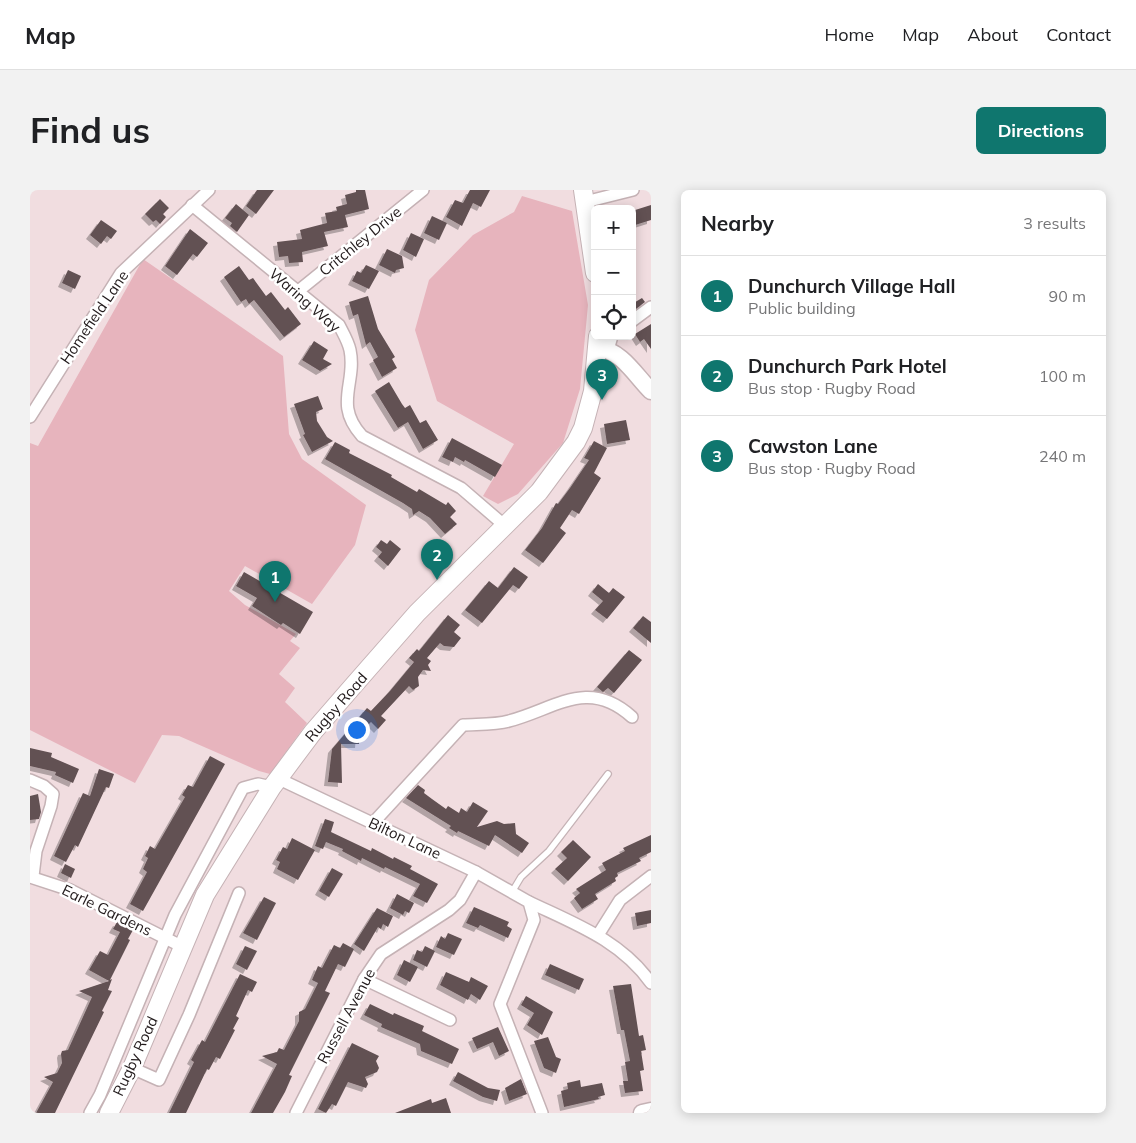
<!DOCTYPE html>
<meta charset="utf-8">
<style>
:root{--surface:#fff;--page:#f2f2f2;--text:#202124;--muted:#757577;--line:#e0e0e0;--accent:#0f766e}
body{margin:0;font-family:Mulish,sans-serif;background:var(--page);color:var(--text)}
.controls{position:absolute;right:15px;top:15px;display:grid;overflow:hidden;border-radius:8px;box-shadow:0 2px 12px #0003}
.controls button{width:45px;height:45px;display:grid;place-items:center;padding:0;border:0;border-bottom:1px solid var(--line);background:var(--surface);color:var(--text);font:25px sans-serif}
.you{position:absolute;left:326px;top:539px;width:18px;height:18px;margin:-12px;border:4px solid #fff;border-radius:50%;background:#1a73e8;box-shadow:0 0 0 8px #1a73e833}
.badge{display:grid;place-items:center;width:32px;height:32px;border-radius:50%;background:var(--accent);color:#fff;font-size:16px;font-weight:700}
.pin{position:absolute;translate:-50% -41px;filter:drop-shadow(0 1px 2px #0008)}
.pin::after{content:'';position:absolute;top:26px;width:18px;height:15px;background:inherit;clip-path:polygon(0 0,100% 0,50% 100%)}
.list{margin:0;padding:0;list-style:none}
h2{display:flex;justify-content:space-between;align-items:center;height:65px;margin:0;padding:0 20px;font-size:21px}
h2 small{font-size:16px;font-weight:400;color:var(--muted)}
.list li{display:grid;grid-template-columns:32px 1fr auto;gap:15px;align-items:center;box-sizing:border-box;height:80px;padding:0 20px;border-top:1px solid var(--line)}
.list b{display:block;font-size:19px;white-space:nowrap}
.list p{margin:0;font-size:16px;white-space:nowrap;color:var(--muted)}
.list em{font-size:16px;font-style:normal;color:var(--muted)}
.icon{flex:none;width:28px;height:28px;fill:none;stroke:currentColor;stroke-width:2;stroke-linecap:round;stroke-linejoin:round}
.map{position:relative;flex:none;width:621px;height:923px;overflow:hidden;border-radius:8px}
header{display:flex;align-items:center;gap:30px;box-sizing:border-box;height:70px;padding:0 25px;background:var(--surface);border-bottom:1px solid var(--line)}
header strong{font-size:24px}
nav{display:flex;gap:28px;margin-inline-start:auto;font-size:18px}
.intro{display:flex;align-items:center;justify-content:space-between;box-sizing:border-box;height:120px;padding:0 30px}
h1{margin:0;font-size:35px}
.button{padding:12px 22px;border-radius:8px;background:var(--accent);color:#fff;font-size:18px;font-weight:700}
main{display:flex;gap:30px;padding:0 30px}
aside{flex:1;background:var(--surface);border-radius:8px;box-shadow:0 2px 12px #0003}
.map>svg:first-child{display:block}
</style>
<header>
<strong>Map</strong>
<nav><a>Home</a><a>Map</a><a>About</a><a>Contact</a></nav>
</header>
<div class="intro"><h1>Find us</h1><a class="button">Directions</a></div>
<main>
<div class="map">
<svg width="621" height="923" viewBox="0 0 621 923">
<defs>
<filter id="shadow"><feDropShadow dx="-4" dy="4" stdDeviation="0" flood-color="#0004"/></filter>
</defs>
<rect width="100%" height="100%" fill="#f1dde0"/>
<g fill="#e7b4bd">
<path d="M492 6 542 21 558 115 550 199 533 253 488 304 468 314 453 306 484 254 407 211 385 140 399 90 443 45 484 22Z"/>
<path d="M113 69 253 166 259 244 272 269 336 315 325 355 282 414 215 376 199 401 215 415 266 444 260 451 270 458 249 484 265 498 255 512 277 533 240 584 229 581 149 546 132 545 105 593 0 540V253L8 256Z"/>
</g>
<g fill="#625153" filter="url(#shadow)">
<path d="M227 0H244L226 24 216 16Z"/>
<path d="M326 0H335L339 19 315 25 318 37 294 42 298 56 272 62 273 72 259 73 258 66 249 67 247 52 272 49 270 40 297 33 295 23 307 21 306 17 317 14 315 5 326 2Z"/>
<path d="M440 0H460L451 17 443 13 432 36 416 27 425 10 433 13Z"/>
<path d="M130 9 139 18 133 24 136 27 130 34 126 30 123 32 115 24Z"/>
<path d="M206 14 219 25 207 42 200 36 202 33 195 28Z"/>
<path d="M621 15V30L602 36V21Z"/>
<path d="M402 26 417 33 409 50 394 43Z"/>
<path d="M71 30 87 41 81 49 77 46 71 54 60 45Z"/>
<path d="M160 39 178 53 167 67 163 64 147 85 135 76Z"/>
<path d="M381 43 394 49 386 67 373 60Z"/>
<path d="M357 59 372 66 374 78 366 80 365 83 349 75Z"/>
<path d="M336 75 349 81 339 99 322 91 327 81 331 83Z"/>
<path d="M209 76 219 90 223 88 236 106 241 102 255 120 258 117 271 134 254 147 224 110 219 114 216 109 211 112 194 87Z"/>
<path d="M38 80 51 86 45 99 32 93Z"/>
<path d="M338 106 348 139 365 167 362 169 367 178 352 187 343 170 348 167 340 152 336 155 328 124 323 126 319 112Z"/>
<path d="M612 108 615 112 602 122V114Z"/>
<path d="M621 134V159L614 149 610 152 605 144Z"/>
<path d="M284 151 298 160 293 169 302 174 290 181 272 170Z"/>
<path d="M359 192 372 214 375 218 380 215 390 233 396 230 408 250 393 259 378 232 368 238 345 201Z"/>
<path d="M288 206 293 219 286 222 287 231 297 247 303 251 282 262 273 245 275 244 264 214Z"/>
<path d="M596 230 600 250 577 254 574 234Z"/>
<path d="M422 248 472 275 465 287 435 270 434 272 425 267 423 272 412 267Z"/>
<path d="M564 251 577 258 564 283 571 288 549 324 542 320 530 338 536 343 513 373 495 360 512 338 526 313 528 314 540 298 559 270 554 268Z"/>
<path d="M305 252 320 260 319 263 362 285 361 287 387 302 389 299 416 315 418 312 426 321 420 327 427 334 415 344 400 328 389 321 383 325 382 319 373 313 295 269Z"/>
<path d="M351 350 357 354 360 350 371 359 358 376 348 367 352 362 346 357Z"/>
<path d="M484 377 498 387 489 399 483 395 452 433 435 420 459 391 468 398Z"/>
<path d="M214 382 283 422 270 444 253 433 251 435 222 416 227 408 206 396Z"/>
<path d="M568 394 579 403 583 398 595 407 577 429 565 420 573 411 562 402Z"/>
<path d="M418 425 430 435 424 442 431 448 424 457 414 456 410 453 397 468 401 471 398 475 401 481 393 480 388 487 389 496 383 500 379 496 351 526 356 530 348 539 341 532 330 543 329 554H311L312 593 298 592 302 559 337 518 341 521 360 501 384 472 379 468 387 459 389 461Z"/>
<path d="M613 426 621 432V453L603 438Z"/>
<path d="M599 460 612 470 584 503 578 498 573 502 567 497Z"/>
<path d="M0 558 22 563 21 567 49 579 43 593 25 585 26 582 0 576Z"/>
<path d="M180 566 195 574 113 721 100 714 117 682 113 679 118 668 115 666 120 656 125 659 155 607 152 605 158 595 163 597Z"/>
<path d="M69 579 84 584 79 598 76 597 48 657 45 655 36 672 24 666 53 603 60 606Z"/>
<path d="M388 595 395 600 394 603 402 609 416 619 418 616 429 623 431 618 437 622 443 612 458 621 447 637 467 631 474 634 485 633 486 644 499 653 492 663 465 645 459 656 428 641 427 643 419 638 421 636 376 608Z"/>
<path d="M8 604 11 622 9 629 0 630V606Z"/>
<path d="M295 629 304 632 301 642 341 661 342 658 363 669 364 667 382 676 380 679 408 694 397 713 383 706 390 694 355 677 354 679 332 668 331 671 312 661 313 659 296 652 293 659 285 656Z"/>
<path d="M621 645V662L609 668 611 671 587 683 588 686 585 688 586 691 565 704 568 709 552 719 544 708 550 703 546 699 576 680 572 673 595 661 593 658Z"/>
<path d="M262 648 285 660 268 690 247 679 250 672 246 670 253 657 257 659Z"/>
<path d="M543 650 561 667 538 691 525 679 537 668 531 662Z"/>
<path d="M35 674 45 679 41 688 31 683Z"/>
<path d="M302 678 313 684 299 707 289 701Z"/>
<path d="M367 704 384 713 379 723 375 721 373 725 360 718Z"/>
<path d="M234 707 246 713 227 750 213 743Z"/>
<path d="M444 717 479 732 477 736 482 739 478 748 450 735 448 738 436 733Z"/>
<path d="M347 718 363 726 358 737 353 734 351 739 348 737 334 761 324 754Z"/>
<path d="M621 720V733L607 736 605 723Z"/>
<path d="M87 732 103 740 98 749 100 750 80 790 82 789 78 800 82 801 72 821 74 822 25 923H6L23 892 14 887 27 883 32 873 31 864 32 861 38 860 62 807 49 801 79 791 59 780 70 761 78 765 90 742 83 739Z"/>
<path d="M418 743 432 749 424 765 406 757 411 746 415 749Z"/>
<path d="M313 753 324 759 315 777 308 774 295 801 300 803 259 885 262 886 255 902 243 923H221L247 874 232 866 247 862 249 858 254 860 269 831V822L275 819 288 793 282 790 288 776 292 778 304 755 310 758Z"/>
<path d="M215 756 227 761 217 780 206 774Z"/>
<path d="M395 756 405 761 397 777 383 770 387 760 392 762Z"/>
<path d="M374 770 388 777 380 792 367 785Z"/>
<path d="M520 774 554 789 549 800 515 785Z"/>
<path d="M416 782 439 792 441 787 458 796 450 810 441 804 438 810 410 795Z"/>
<path d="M210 784 227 792 222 802 218 800 206 826 209 828 203 839 205 840 190 869 186 867 179 880 177 879 156 923H139L164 872 161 870 172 850 175 852Z"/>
<path d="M601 794 609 846 613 845 616 860 611 861 614 880 610 881 613 901 595 903 593 891H598L595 872 600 871 594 840H591L583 796Z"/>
<path d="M496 806 523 822 512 845 497 835 504 823 491 815Z"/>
<path d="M340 814 363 825 364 823 394 836 392 841 429 859 422 874 391 861 390 854 351 837 352 834 334 825Z"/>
<path d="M468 837 479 861 469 866 463 852 447 859 442 848Z"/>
<path d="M518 847 526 867 531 869 526 883 514 878 504 851Z"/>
<path d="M322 853 349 866 346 871 349 878 347 882 335 887 338 894 336 898 318 892 306 916 302 914 296 923 288 919Z"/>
<path d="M428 882 458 898 470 900 467 911 453 907 423 891Z"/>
<path d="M491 889 497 904 479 911 475 898Z"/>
<path d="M550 890 551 897 572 893 575 905 568 907 569 909 534 917 531 901 538 899 537 893Z"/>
<path d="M416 908 421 923H365L401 909 402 913Z"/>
</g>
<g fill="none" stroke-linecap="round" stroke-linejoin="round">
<defs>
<path id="lane" d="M482 702 491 687 519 661 578 584"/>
<g id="street">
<path d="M555 12 603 0"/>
<path d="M162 15 309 135C313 143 318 151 320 160 327 193 303 214 332 246L431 298 474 335"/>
<path d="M267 102 393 0"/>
<path d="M602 131 621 117"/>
<path d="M578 160 582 146"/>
<path d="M0 227 91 83 179 0"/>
<path d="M249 589 446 682 499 712 504 730 470 814 512 923"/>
<path d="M0 590 14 596 23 604 21 616 6 661 3 686"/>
<path d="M343 633 433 535C448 534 465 535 479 531 525 519 558 487 602 527"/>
<path d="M0 687 40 700 153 757"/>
<path d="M499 712C545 734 590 750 621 793"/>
<path d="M568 745 590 710 621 686"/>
<path d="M334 789 420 830"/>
<path d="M102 878 129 890 159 825 209 703"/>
<path d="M60 923 70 905 145 725 213 598 228 594 242 597"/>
<path d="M266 923 334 789 351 764 419 720 430 710 446 682"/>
</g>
<g id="secondary">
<path d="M568 158C592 161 605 185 621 201"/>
<path d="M612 923 621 921"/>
</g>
<g id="primary">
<path d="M553 0 565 83"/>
<path d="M79 923 102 878 175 705 242 597 283 542 323 496 387 423 509 302 546 252 553 238 563 201 568 146"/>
</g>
</defs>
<use href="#lane" stroke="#c5b2b5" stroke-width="8"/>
<use href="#street" stroke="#c5b2b5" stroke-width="14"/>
<use href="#secondary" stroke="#c5b2b5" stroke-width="19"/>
<use href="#primary" stroke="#c5b2b5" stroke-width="20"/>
<use href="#lane" stroke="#fff" stroke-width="5.5"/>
<use href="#street" stroke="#fff" stroke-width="11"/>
<use href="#secondary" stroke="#fff" stroke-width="16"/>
<use href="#primary" stroke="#fff" stroke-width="18"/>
</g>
<g text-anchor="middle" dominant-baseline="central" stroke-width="5" stroke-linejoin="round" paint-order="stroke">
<g font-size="15" fill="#20191a" stroke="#fff">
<text transform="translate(330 51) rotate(-39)">Critchley Drive</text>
<text transform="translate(275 110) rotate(41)">Waring Way</text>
<text transform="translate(64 127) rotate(-56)">Homefield Lane</text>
<text transform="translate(306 517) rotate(-49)">Rugby Road</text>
<text transform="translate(375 648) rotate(25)">Bilton Lane</text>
<text transform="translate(77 720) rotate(26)">Earle Gardens</text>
<text transform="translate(316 826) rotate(-62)">Russell Avenue</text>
<text transform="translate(105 866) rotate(-65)">Rugby Road</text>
</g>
</g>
</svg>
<div class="controls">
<button>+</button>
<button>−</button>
<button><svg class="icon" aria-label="locate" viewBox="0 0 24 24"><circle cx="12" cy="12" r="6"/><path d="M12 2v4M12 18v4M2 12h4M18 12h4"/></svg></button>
</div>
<div class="you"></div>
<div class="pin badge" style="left:245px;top:412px">1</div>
<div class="pin badge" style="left:407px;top:390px">2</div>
<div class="pin badge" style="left:572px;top:210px">3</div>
</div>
<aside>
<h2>Nearby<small>3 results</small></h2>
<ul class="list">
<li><span class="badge">1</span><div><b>Dunchurch Village Hall</b><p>Public building</p></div><em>90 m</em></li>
<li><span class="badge">2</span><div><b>Dunchurch Park Hotel</b><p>Bus stop · Rugby Road</p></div><em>100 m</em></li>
<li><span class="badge">3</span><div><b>Cawston Lane</b><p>Bus stop · Rugby Road</p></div><em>240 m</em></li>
</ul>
</aside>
</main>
